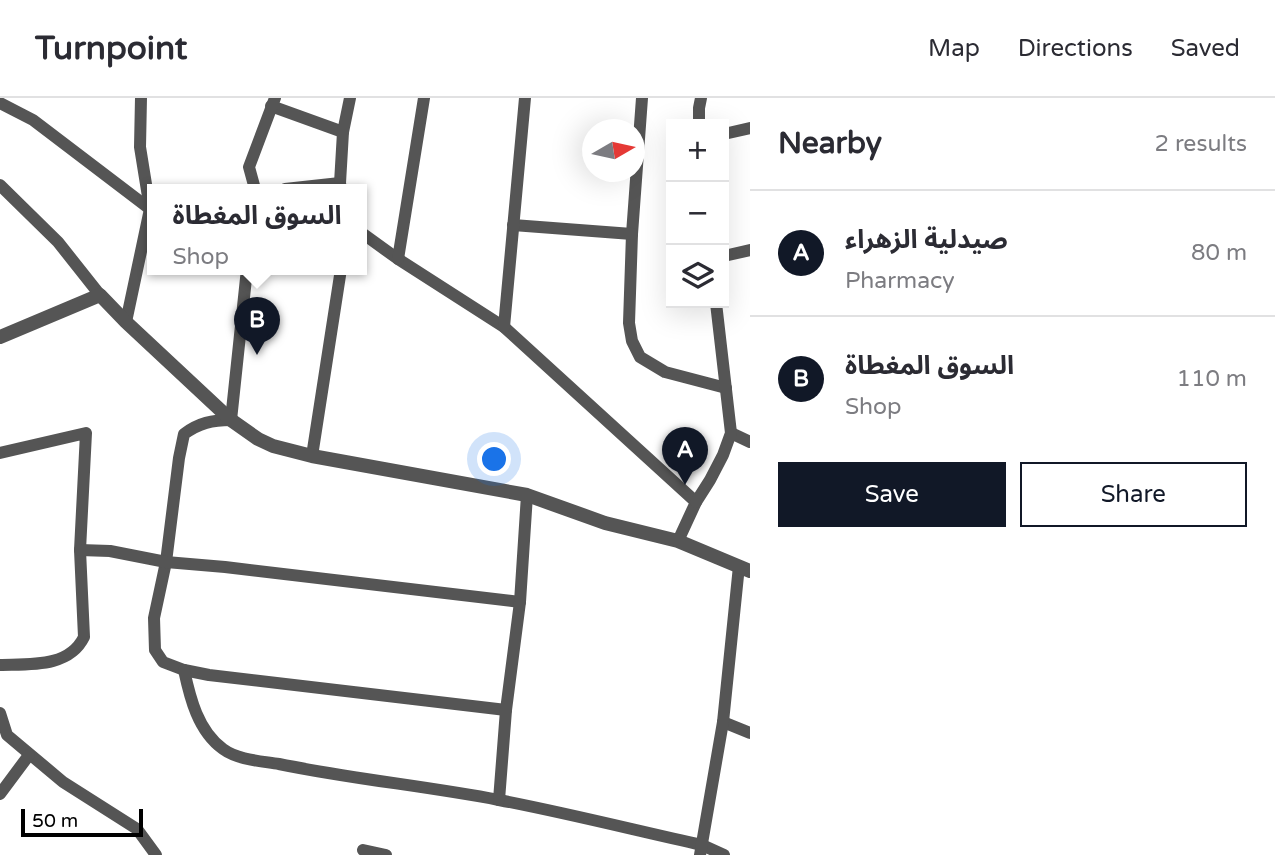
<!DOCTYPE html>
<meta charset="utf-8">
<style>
:root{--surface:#fff;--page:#f7f7f7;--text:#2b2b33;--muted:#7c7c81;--line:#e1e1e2;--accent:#111827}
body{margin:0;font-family:"Varela Round","Noto Sans Arabic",sans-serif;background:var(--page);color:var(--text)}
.controls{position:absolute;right:21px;top:21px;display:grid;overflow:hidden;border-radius:0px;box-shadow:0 7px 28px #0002}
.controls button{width:63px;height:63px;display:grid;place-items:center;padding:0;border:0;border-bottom:2px solid var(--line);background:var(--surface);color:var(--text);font:35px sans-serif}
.compass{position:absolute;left:582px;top:21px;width:63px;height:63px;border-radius:50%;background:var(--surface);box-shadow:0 7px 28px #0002;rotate:81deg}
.scale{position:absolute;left:21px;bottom:18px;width:122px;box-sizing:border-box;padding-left:7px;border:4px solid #000;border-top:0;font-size:19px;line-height:24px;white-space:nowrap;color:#000;-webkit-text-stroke:5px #fff;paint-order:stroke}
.you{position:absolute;left:495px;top:362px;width:24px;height:24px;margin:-18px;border:5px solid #fff;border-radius:50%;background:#1a73e8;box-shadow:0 0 0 10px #1a73e833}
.badge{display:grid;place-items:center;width:46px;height:46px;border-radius:50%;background:var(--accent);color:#fff;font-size:23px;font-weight:700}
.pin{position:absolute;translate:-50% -58px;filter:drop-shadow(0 2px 4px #0008)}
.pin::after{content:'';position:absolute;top:37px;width:24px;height:21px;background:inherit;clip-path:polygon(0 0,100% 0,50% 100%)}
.popup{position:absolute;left:147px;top:86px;width:220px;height:91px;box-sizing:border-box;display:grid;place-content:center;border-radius:0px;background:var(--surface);filter:drop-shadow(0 2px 5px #0005);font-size:23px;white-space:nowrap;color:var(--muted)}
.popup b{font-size:26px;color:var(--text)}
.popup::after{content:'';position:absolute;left:50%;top:100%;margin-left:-14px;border:14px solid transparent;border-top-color:var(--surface)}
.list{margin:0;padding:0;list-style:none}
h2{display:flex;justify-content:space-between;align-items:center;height:91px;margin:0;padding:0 28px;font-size:30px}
h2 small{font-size:23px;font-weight:400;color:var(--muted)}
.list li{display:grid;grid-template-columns:46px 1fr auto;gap:21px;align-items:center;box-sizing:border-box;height:126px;padding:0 28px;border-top:2px solid var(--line)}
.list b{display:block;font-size:26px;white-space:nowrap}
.list p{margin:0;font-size:23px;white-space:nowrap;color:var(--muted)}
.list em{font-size:23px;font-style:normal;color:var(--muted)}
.actions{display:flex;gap:14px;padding:21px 28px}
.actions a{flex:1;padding:16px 0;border:2px solid var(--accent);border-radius:0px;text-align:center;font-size:24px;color:var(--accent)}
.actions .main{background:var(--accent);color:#fff}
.icon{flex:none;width:38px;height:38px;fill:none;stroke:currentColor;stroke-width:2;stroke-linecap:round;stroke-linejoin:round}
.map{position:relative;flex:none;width:750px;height:757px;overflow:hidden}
header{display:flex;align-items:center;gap:42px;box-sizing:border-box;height:98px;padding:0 35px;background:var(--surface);border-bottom:2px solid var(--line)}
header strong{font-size:33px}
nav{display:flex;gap:38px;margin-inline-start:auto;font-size:24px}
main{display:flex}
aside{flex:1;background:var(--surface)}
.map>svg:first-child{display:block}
</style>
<header>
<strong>Turnpoint</strong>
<nav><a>Map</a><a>Directions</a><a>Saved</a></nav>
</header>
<main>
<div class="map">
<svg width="750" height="757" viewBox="0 0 750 757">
<rect width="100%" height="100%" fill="#fff"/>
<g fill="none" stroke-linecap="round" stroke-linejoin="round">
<g stroke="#555" stroke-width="12">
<path d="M642 0 632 136 629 225 632 243 640 259 665 274 726 290"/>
<path d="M0 5 33 22 150 111"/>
<path d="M271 8 343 34"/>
<path d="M699 26V10L701 0"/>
<path d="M724 36 750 30"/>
<path d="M0 87 58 144 100 197"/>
<path d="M255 91 249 69 275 0"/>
<path d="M285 91 340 85"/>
<path d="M341 91 340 85 343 34 350 0"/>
<path d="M513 127 632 136"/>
<path d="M362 135 398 161 504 229 696 404 678 443"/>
<path d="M724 158 750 152"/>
<path d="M398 161 424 0"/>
<path d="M247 171 231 322C212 322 199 325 184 336L179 360 166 464 154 520 155 552 163 564 184 572 209 577 506 612"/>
<path d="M126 224 150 111 140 49 141 0"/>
<path d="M504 229 525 0"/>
<path d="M731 335 750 344"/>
<path d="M0 355 86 335 80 452 84 539C69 570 29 566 0 567"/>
<path d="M312 358 341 171"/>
<path d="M696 404 710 382 723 357 731 335 716 205"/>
<path d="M80 452 110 453 166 464 225 469 520 504"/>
<path d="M184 572C190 600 198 633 223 651 238 662 261 663 279 666 352 681 426 688 499 702 567 715 634 732 702 747L724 757"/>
<path d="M0 615 7 637 63 684 137 731 156 757"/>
<path d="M723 624 750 635"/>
<path d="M0 696 29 657"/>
<path d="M499 702 506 612 520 504 527 397"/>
<path d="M363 752 386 757"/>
<path d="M700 757 723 624 739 468"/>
</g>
<path stroke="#555" stroke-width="14" d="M0 239 100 197 126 224 231 322 258 341 273 348 312 358 527 397 605 425 678 443 750 473"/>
</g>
</svg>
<div class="controls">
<button>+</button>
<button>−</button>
<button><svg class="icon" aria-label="layers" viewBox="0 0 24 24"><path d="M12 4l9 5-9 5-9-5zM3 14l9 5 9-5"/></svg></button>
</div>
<svg class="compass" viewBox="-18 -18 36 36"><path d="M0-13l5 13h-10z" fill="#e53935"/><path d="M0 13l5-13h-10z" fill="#7c7c81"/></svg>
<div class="scale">50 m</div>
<div class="you"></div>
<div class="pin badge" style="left:685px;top:387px">A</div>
<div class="pin badge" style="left:257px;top:257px">B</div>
<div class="popup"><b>السوق المغطاة</b>Shop</div>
</div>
<aside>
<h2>Nearby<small>2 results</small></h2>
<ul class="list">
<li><span class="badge">A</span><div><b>صيدلية الزهراء</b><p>Pharmacy</p></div><em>80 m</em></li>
<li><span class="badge">B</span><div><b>السوق المغطاة</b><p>Shop</p></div><em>110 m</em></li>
</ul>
<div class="actions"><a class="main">Save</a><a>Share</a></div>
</aside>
</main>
